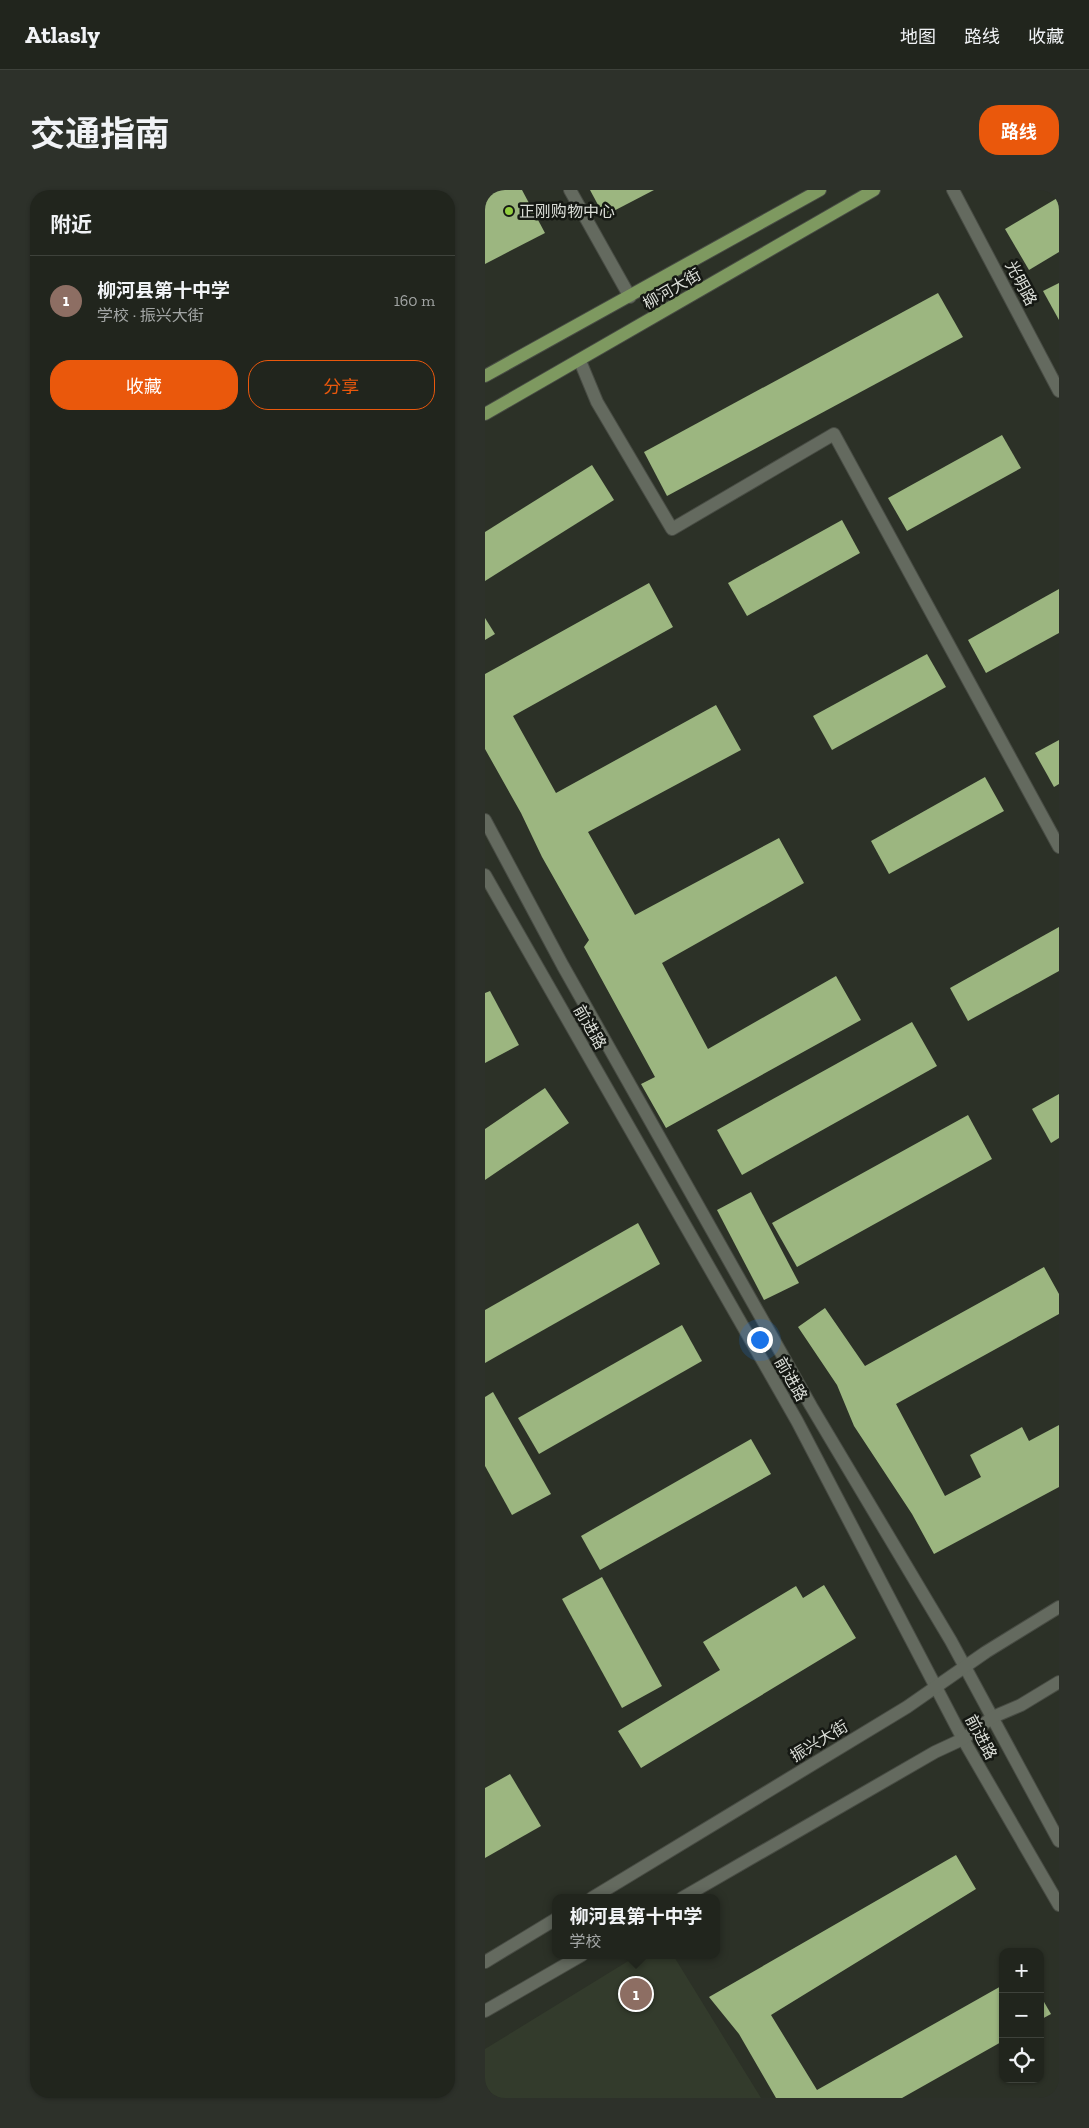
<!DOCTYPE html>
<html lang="zh">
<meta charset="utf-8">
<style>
:root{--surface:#21251d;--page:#2d312a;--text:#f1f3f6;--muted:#a2a5a4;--line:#3e423b;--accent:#ea580c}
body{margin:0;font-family:"Zilla Slab","Noto Sans SC",serif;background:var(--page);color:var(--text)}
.controls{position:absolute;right:15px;bottom:15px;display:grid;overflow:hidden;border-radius:10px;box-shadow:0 1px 4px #0004}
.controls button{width:45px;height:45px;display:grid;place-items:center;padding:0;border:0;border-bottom:1px solid var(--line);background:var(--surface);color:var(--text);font:25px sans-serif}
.you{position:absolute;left:274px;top:1149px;width:18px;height:18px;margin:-12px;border:4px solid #fff;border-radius:50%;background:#1a73e8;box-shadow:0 0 0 8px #1a73e833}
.badge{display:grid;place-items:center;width:32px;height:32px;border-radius:50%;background:var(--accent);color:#fff;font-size:16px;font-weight:700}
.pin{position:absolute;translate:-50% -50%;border:2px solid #fff;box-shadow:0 1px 5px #0006}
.popup{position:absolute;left:67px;top:1704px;width:168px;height:65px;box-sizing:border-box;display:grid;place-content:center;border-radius:10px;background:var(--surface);filter:drop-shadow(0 1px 4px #0005);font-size:16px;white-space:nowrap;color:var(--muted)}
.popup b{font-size:19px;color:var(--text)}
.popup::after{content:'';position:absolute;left:50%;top:100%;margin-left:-10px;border:10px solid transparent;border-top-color:var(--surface)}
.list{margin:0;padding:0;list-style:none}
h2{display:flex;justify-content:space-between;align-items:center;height:65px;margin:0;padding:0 20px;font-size:21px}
h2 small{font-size:16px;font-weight:400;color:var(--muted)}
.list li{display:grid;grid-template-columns:32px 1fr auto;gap:15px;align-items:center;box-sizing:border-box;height:90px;padding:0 20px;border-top:1px solid var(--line)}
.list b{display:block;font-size:19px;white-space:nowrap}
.list p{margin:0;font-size:16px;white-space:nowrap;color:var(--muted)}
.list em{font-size:16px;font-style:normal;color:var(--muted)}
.actions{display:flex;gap:10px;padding:15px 20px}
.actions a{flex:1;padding:11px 0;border:1px solid var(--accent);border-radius:20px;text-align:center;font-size:18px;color:var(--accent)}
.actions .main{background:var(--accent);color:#fff}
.icon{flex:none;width:28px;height:28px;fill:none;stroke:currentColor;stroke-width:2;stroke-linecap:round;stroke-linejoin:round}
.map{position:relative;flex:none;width:574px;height:1908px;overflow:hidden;border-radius:20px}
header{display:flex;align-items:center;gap:30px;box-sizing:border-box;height:70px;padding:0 25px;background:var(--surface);border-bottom:1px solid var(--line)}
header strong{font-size:24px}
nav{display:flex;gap:28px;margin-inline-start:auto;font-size:18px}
.intro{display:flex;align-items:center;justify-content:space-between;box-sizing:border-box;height:120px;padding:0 30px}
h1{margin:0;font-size:35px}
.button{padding:12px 22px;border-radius:20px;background:var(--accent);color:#fff;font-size:18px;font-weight:700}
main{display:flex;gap:30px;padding:0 30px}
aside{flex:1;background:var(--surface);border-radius:20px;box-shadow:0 1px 4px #0004}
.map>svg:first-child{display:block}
</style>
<header>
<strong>Atlasly</strong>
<nav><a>地图</a><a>路线</a><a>收藏</a></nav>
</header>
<div class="intro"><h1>交通指南</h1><a class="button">路线</a></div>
<main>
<aside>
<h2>附近<small></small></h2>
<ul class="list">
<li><span class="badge" style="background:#8d6e63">1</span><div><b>柳河县第十中学</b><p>学校 · 振兴大街</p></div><em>160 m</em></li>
</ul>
<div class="actions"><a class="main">收藏</a><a>分享</a></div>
</aside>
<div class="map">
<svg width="574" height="1908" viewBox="0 0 574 1908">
<rect width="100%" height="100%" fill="#2c3127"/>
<path fill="#333b2c" d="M153 1765H188L276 1908H0V1859Z"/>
<g fill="#9cb680">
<path d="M0 0H37L60 43 0 74Z"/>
<path d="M105 0H169L119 26Z"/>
<path d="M574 7V62L544 80 520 39Z"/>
<path d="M574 93V130L558 101Z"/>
<path d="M453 103 478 147 182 306 159 262Z"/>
<path d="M517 245 536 278 422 341 403 308Z"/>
<path d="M107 275 129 310 0 391V342Z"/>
<path d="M357 330 375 363 262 426 243 393Z"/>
<path d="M164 393 188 437 28 526 71 603 231 515 256 560 103 642 150 725 294 648 319 693 177 773 223 859 351 786 376 830 181 938 156 894 170 887 99 757 104 750 57 667 36 623 0 559V484Z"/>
<path d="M574 399V443L501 483 483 450Z"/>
<path d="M0 428 10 444 0 450Z"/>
<path d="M442 464 461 497 347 560 328 526Z"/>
<path d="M574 550V594L569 597 550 563Z"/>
<path d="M500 587 519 621 404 684 386 651Z"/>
<path d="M574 737V781L483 831 465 798Z"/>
<path d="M5 801 34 855 0 873V803Z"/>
<path d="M427 832 452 876 257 985 232 940Z"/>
<path d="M60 898 84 933 0 990V939Z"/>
<path d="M574 904V948L566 953 547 919Z"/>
<path d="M483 925 507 969 312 1077 287 1033Z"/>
<path d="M266 1002 314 1093 279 1110 232 1020Z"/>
<path d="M153 1033 175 1074 0 1173V1120Z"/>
<path d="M559 1077 574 1104V1124L411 1214 460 1306 496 1287 485 1265 537 1237 544 1251 574 1235V1297L449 1364 427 1324 369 1236 352 1195 313 1137 340 1118 380 1176Z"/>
<path d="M197 1135 217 1171 54 1264 33 1228Z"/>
<path d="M8 1202 66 1304 27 1325 0 1276V1207Z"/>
<path d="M266 1249 286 1284 115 1380 96 1346Z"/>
<path d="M117 1387 177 1496 137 1518 77 1409Z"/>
<path d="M339 1395 371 1448 156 1578 133 1541 235 1480 218 1452 311 1396 318 1408Z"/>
<path d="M25 1584 56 1636 0 1668V1598Z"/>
<path d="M471 1665 491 1699 286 1825 332 1900 518 1795V1851L417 1908H291L254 1844 224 1807Z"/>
<path d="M555 1805 566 1824 555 1830Z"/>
</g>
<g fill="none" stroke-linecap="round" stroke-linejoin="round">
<defs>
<g id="street">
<path d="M85 0 145 107"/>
<path d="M468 0 574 201"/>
<path d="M95 171 112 212 187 339 349 244 574 657"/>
</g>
<g id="secondary">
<path d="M0 630 78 776 326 1216 466 1451 574 1651"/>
<path d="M0 685 312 1231 478 1549 574 1715"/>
<path d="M107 1708 422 1517 501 1462 574 1417"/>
<path d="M197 1708 450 1562 478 1549 508 1527 536 1515 574 1492"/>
<path d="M0 1772 71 1729"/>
<path d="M0 1821 97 1765"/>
</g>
<g id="primary">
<path d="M0 186 335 0"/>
<path d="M0 224 389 0"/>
</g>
</defs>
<use href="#street" stroke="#484c44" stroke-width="14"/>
<use href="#secondary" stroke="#484c44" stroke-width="14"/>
<use href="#primary" stroke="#484c44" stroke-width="14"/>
<use href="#street" stroke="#646a5f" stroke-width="12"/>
<use href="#secondary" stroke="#646a5f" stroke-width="12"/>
<use href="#primary" stroke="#7e9960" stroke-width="12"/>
</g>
<circle fill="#92cd3e" stroke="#151813" stroke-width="2" cx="24" cy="21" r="5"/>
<g text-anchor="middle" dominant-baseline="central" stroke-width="5" stroke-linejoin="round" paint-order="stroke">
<g font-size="16" fill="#dbded8" stroke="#151813" text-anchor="start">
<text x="34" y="21">正刚购物中心</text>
</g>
<g font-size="16" fill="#dbded8" stroke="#151813">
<text transform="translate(536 93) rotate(62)">光明路</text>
<text transform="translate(187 99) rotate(-30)">柳河大街</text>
<text transform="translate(105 837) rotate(60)">前进路</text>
<text transform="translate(306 1189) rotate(60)">前进路</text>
<text transform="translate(496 1547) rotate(62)">前进路</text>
<text transform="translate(334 1551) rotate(-31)">振兴大街</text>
</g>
</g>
</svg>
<div class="controls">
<button>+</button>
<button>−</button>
<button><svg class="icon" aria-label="locate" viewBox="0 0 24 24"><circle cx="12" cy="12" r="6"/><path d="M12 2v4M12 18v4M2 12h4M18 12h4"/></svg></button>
</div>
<div class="you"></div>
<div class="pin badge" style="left:151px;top:1804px;background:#8d6e63">1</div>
<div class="popup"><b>柳河县第十中学</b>学校</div>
</div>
</main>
